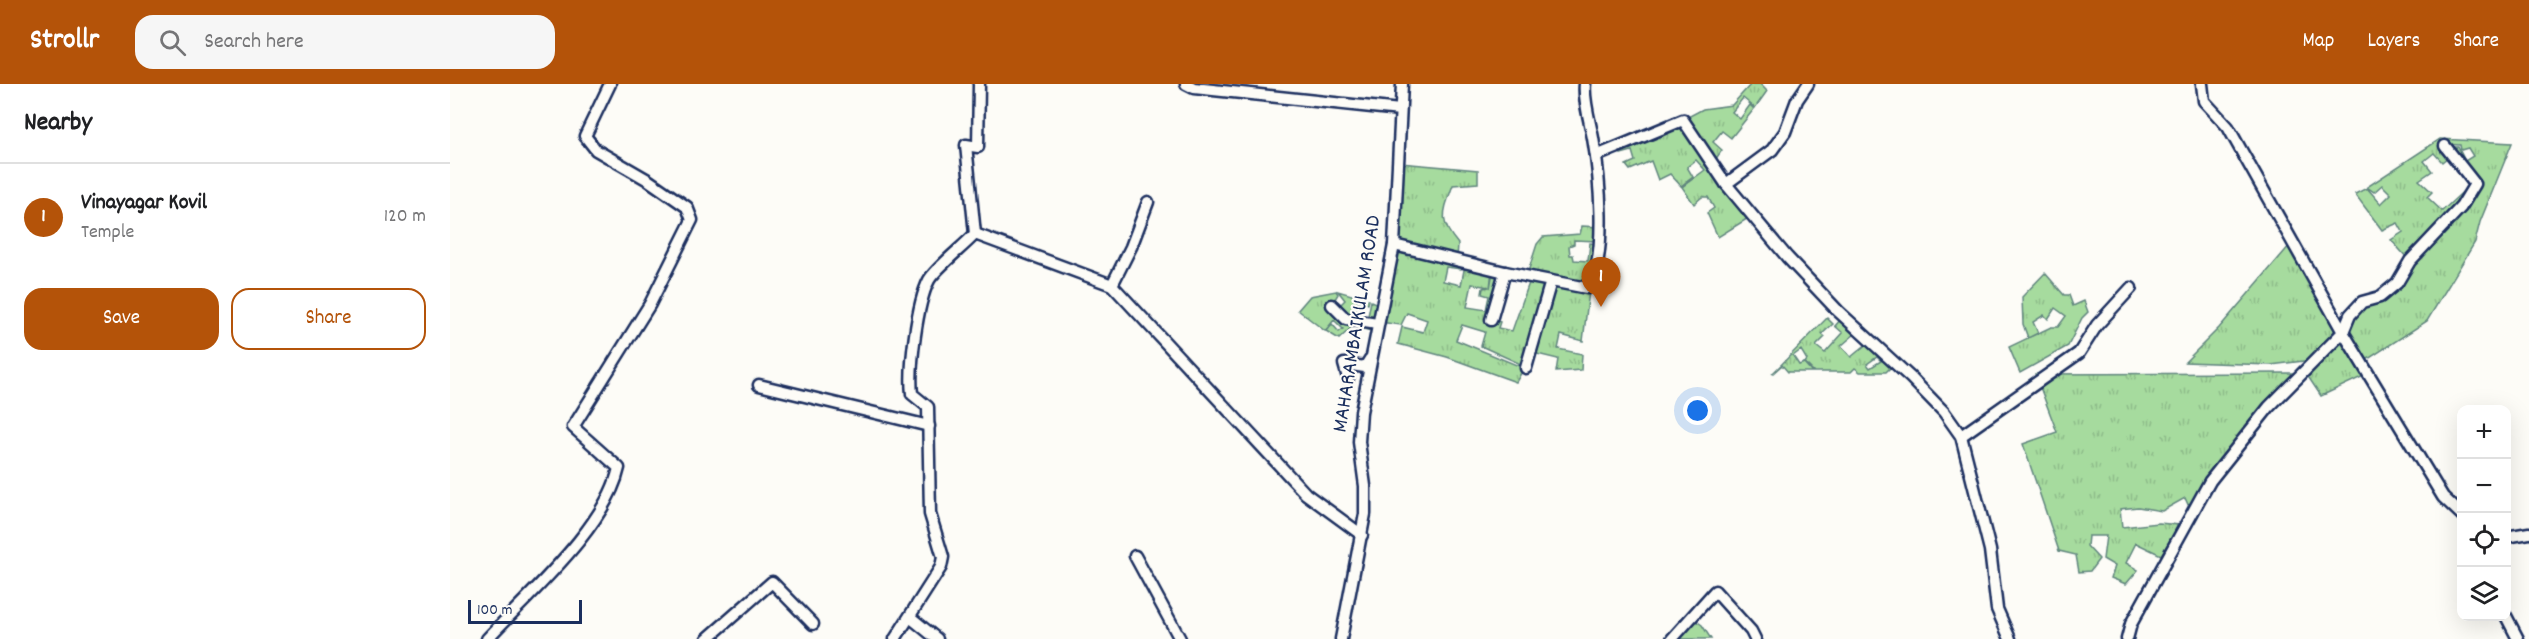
<!DOCTYPE html>
<meta charset="utf-8">
<style>
:root{--surface:#fff;--page:#f6f6f6;--text:#202124;--muted:#757577;--line:#e0e0e0;--accent:#b45309}
body{margin:0;font-family:Dekko,sans-serif;background:var(--page);color:var(--text)}
.controls{position:absolute;right:18px;bottom:18px;display:grid;overflow:hidden;border-radius:12px;box-shadow:0 6px 24px #0002}
.controls button{width:54px;height:54px;display:grid;place-items:center;padding:0;border:0;border-bottom:2px solid var(--line);background:var(--surface);color:var(--text);font:30px sans-serif}
.scale{position:absolute;left:18px;bottom:15px;width:114px;box-sizing:border-box;padding-left:6px;border:3px solid #1b2f5e;border-top:0;font-size:16px;line-height:21px;white-space:nowrap;color:#1b2f5e;-webkit-text-stroke:4px #fdfcf7;paint-order:stroke}
.you{position:absolute;left:1248px;top:327px;width:21px;height:21px;margin:-15px;border:4px solid #fff;border-radius:50%;background:#1a73e8;box-shadow:0 0 0 9px #1a73e833}
.badge{display:grid;place-items:center;width:39px;height:39px;border-radius:50%;background:var(--accent);color:#fff;font-size:20px;font-weight:700}
.pin{position:absolute;translate:-50% -50px;filter:drop-shadow(0 2px 3px #0008)}
.pin::after{content:'';position:absolute;top:32px;width:21px;height:18px;background:inherit;clip-path:polygon(0 0,100% 0,50% 100%)}
.list{margin:0;padding:0;list-style:none}
h2{display:flex;justify-content:space-between;align-items:center;height:78px;margin:0;padding:0 24px;font-size:26px}
h2 small{font-size:20px;font-weight:400;color:var(--muted)}
.list li{display:grid;grid-template-columns:39px 1fr auto;gap:18px;align-items:center;box-sizing:border-box;height:108px;padding:0 24px;border-top:2px solid var(--line)}
.list b{display:block;font-size:22px;white-space:nowrap}
.list p{margin:0;font-size:20px;white-space:nowrap;color:var(--muted)}
.list em{font-size:20px;font-style:normal;color:var(--muted)}
.actions{display:flex;gap:12px;padding:18px 24px}
.actions a{flex:1;padding:14px 0;border:2px solid var(--accent);border-radius:18px;text-align:center;font-size:21px;color:var(--accent)}
.actions .main{background:var(--accent);color:#fff}
.icon{flex:none;width:33px;height:33px;fill:none;stroke:currentColor;stroke-width:2;stroke-linecap:round;stroke-linejoin:round}
.map{position:relative;flex:none;width:2079px;height:555px;overflow:hidden}
header{display:flex;align-items:center;gap:36px;box-sizing:border-box;height:84px;padding:0 30px;background:var(--accent);color:#fff}
header strong{font-size:28px}
nav{display:flex;gap:33px;margin-inline-start:auto;font-size:21px}
.search{width:420px;height:54px;background:var(--page);display:flex;align-items:center;gap:15px;box-sizing:border-box;padding:0 21px;border-radius:18px;color:var(--muted);font-size:22px}
main{display:flex}
aside{flex:1;background:var(--surface)}
.map>svg:first-child{display:block}
</style>
<header>
<strong>Strollr</strong>
<div class="search"><svg class="icon" aria-label="search" viewBox="0 0 24 24"><circle cx="10" cy="10" r="6"/><path d="M15 15l6 6"/></svg>Search here</div>
<nav><a>Map</a><a>Layers</a><a>Share</a></nav>
</header>
<main>
<aside>
<h2>Nearby<small></small></h2>
<ul class="list">
<li><span class="badge">1</span><div><b>Vinayagar Kovil</b><p>Temple</p></div><em>120 m</em></li>
</ul>
<div class="actions"><a class="main">Save</a><a>Share</a></div>
</aside>
<div class="map">
<svg width="2079" height="555" viewBox="0 0 2079 555">
<defs>
<pattern id="grass-tufts" width="24" height="20" patternUnits="userSpaceOnUse" patternTransform="scale(1.5)"><rect width="24" height="20" fill="#a6db9e"/><path d="M3 7l-1-3M5 7V3M7 7l1-3M15 17l-1-3M17 17v-4M19 17l1-3" fill="none" stroke="#8ebc8a"/></pattern>
</defs>
<rect width="100%" height="100%" fill="#fdfcf7"/>
<filter id="ink" filterUnits="userSpaceOnUse"><feTurbulence type="fractalNoise" baseFrequency=".0167" numOctaves="2"/><feDisplacementMap in="SourceGraphic" scale="12" xChannelSelector="R" yChannelSelector="G"/><feConvolveMatrix kernelMatrix="1 2 1 2 8 2 1 2 1" color-interpolation-filters="sRGB"/></filter>
<g filter="url(#ink)">
<g fill="url(#grass-tufts)" stroke="#60857e" stroke-width="1.5" fill-rule="evenodd">
<path d="M1301 0H1310L1317 7 1305 24 1293 14 1282 28 1290 35 1300 21 1304 25 1281 54 1272 47 1263 58 1272 66 1263 79 1234 35 1253 25 1282 21Z"/>
<path d="M1231 39 1300 133 1268 153 1257 129 1264 124 1258 113H1252L1244 120 1232 103 1255 86 1246 76 1237 83 1243 93 1231 102 1220 90 1208 96 1201 77 1180 86 1176 81 1185 77 1182 67 1171 70 1170 65Z"/>
<path d="M1990 55 2062 59 2030 138 2025 158 1977 237 1912 279 1892 245 1913 219 1931 214 2027 100 1997 63H2008L2015 77 2023 72 2018 64 2011 66 2010 61 1994 60 1999 72 1992 78 1984 69 1974 77 1982 87 1969 96 1982 108 1977 113 1992 127 2020 101 2021 103 1959 176 1941 156 1953 148 1948 139 1932 146 1905 110 1917 104 1931 120 1941 110 1932 101 1924 108 1917 103Z"/>
<path d="M950 79 1028 86V99L1003 101C993 129 988 136 1008 160L1007 175 945 161Z"/>
<path d="M1132 142 1149 143 1148 157 1124 156V160L1119 162 1120 171H1123L1124 176 1138 177 1140 159 1147 160 1137 203 1077 191 1087 160 1093 153 1130 150Z"/>
<path d="M1840 161 1889 246 1862 276 1821 281 1735 278 1769 244Z"/>
<path d="M945 163 1013 180 1011 185 996 183 993 197 1011 201 1015 181 1042 186 1040 204 1043 187 1052 189 1045 236 1050 238 1048 244 1062 247 1080 196 1099 199 1075 282 1031 262 1035 248 1012 241 1006 256 1074 284 1066 298 997 273 948 260 952 243 973 248 977 236 957 229 951 241 930 238ZM1022 200 1039 203 1033 204 1032 210 1039 212 1036 226 1017 223Z"/>
<path d="M1595 189 1614 211H1619L1623 222 1634 217 1638 228 1632 234 1618 262 1570 289 1559 263 1601 243H1608L1616 232 1605 224 1598 235 1594 231 1583 238 1588 249 1578 254 1573 240 1572 213Z"/>
<path d="M1103 199 1139 207 1133 257 1111 251 1108 265 1132 270 1131 286 1106 288 1108 275 1083 269Z"/>
<path d="M886 207 888 210 885 215 891 220 895 216 888 207 919 216 918 220 907 218 905 230 918 232 921 217 930 221 926 239 896 236 927 241 925 248 903 242 889 255 876 247 882 240 889 248 893 245 884 236 875 247 848 226 860 212Z"/>
<path d="M1377 234 1383 240 1372 250 1375 253 1366 262 1375 269 1393 249 1385 242 1391 235 1406 249 1391 262 1401 273 1418 259 1433 273 1430 276 1427 273 1417 280 1420 284 1434 275 1442 282 1436 288H1410L1405 284 1401 288H1364L1355 279 1357 276 1351 266 1343 272 1349 281 1354 279 1362 288H1338L1332 281 1322 290Z"/>
<path d="M1890 248 1916 291 1871 312 1855 288Z"/>
<path d="M1849 289 1741 427 1735 414 1712 427 1688 423 1670 425 1672 443 1709 439 1729 441 1711 471 1686 459 1676 479 1688 486 1676 500 1661 494 1665 482 1653 475 1656 452H1638L1637 462 1649 475 1640 487 1629 488 1626 471 1609 467 1573 360 1607 348 1585 290Z"/>
<path d="M1242 534 1252 541 1261 555H1228Z"/>
</g>
<g fill="none" stroke-linecap="round" stroke-linejoin="round">
<defs>
<g id="minor">
<path d="M736 0 744 4 950 26"/>
<path d="M1752 0 1754 17 1778 43 1893 248 1993 413 2012 431"/>
<path d="M1146 72 1233 36 1276 100 1337 173 1388 227 1461 294 1494 328 1511 352 1540 466 1547 525 1560 555"/>
<path d="M1276 100 1322 66 1335 48 1347 16 1358 0"/>
<path d="M525 150 516 61 528 63 529 0"/>
<path d="M944 161 1055 188 1137 204C1159 176 1149 88 1143 54 1140 38 1133 15 1135 0"/>
<path d="M662 201 681 163 698 118"/>
<path d="M882 221 896 235 927 240"/>
<path d="M1041 236 1055 188"/>
<path d="M1076 284 1101 197"/>
<path d="M898 294 894 280 915 283 920 275"/>
<path d="M309 301 479 342"/>
<path d="M1511 352 1629 269 1647 241 1681 204"/>
<path d="M2056 453 2079 449"/>
<path d="M685 472 730 555"/>
<path d="M2056 532 2068 555"/>
<path d="M460 533 487 555"/>
<path d="M37 555C79 510 156 443 169 384L123 343 200 220 242 136 237 123 198 96 146 66 135 52 160 0"/>
<path d="M257 555 322 498 363 540"/>
<path d="M445 555 491 483 493 473 480 430 478 323 462 310C459 284 467 219 479 196 486 184 514 162 525 150L662 201 856 410 912 451"/>
<path d="M891 555 915 430V402L909 358 911 328 944 161 952 0"/>
<path d="M1222 555 1265 507 1301 547 1305 555"/>
<path d="M1677 555 1681 540 1760 397 1819 323 1893 248 1900 231 1912 218 1930 213 1947 199 1960 177 2011 123 2025 100 1995 62"/>
</g>
</defs>
<use href="#minor" stroke="#1b2f5e" stroke-width="15"/>
<use href="#minor" stroke="#fdfcf7" stroke-width="10"/>
</g>
</g>
<g text-anchor="middle" dominant-baseline="central" stroke-width="4.5" stroke-linejoin="round" paint-order="stroke">
<g font-size="22" fill="#1b2f5e" stroke="#fdfcf7">
<text transform="translate(908 240) rotate(-81)">MAHARAMBAIKULAM ROAD</text>
</g>
</g>
</svg>
<div class="controls">
<button>+</button>
<button>−</button>
<button><svg class="icon" aria-label="locate" viewBox="0 0 24 24"><circle cx="12" cy="12" r="6"/><path d="M12 2v4M12 18v4M2 12h4M18 12h4"/></svg></button>
<button><svg class="icon" aria-label="layers" viewBox="0 0 24 24"><path d="M12 4l9 5-9 5-9-5zM3 14l9 5 9-5"/></svg></button>
</div>
<div class="scale">100 m</div>
<div class="you"></div>
<div class="pin badge" style="left:1151px;top:223px">1</div>
</div>
</main>
